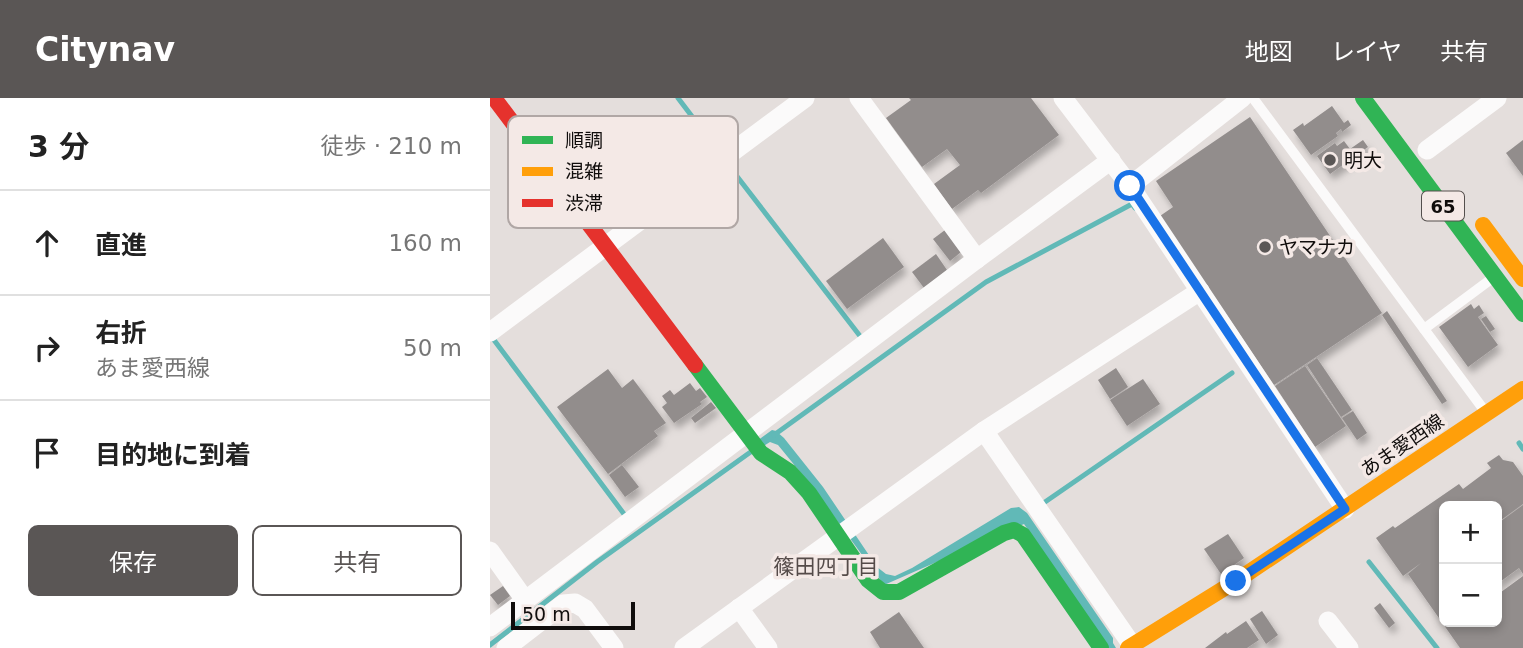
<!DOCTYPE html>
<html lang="ja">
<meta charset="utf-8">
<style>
:root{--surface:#fff;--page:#f2f2f2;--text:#222;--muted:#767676;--line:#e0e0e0;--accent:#5a5655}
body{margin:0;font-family:"DejaVu Sans","Noto Sans JP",sans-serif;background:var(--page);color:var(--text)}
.controls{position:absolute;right:21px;bottom:21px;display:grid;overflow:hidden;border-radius:10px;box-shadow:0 4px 10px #0003}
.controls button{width:63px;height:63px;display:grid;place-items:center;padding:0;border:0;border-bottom:2px solid var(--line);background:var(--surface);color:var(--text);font:35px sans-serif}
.scale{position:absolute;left:21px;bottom:18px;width:124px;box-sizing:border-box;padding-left:7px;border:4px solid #100d0c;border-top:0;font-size:19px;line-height:24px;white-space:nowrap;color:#100d0c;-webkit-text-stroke:5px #f4e9e6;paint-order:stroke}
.stop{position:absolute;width:21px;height:21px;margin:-16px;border:5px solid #1a73e8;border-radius:50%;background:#fff}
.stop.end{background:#1a73e8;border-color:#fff;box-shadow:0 2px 7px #0008}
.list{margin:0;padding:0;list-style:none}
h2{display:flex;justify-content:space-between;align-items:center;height:91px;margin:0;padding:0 28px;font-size:30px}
h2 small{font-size:23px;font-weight:400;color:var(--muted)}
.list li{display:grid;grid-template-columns:46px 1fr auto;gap:21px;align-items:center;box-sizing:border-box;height:105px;padding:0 28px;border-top:2px solid var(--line)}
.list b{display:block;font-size:26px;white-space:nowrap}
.list p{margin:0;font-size:23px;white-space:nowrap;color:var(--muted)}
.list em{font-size:23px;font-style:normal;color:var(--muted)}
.actions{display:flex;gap:14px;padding:21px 28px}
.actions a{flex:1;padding:16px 0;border:2px solid var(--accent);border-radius:10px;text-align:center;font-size:24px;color:var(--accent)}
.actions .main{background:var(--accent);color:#fff}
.icon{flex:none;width:38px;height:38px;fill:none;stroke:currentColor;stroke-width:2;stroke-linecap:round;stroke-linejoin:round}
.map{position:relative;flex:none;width:1033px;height:550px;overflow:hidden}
header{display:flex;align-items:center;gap:42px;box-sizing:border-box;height:98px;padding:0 35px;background:var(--accent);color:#fff}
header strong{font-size:33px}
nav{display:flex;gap:38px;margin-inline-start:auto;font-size:24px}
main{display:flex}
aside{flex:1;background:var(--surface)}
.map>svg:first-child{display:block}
</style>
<header>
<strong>Citynav</strong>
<nav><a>地図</a><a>レイヤ</a><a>共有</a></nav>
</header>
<main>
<aside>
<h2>3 分<small>徒歩 · 210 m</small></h2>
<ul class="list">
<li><svg class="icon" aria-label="ahead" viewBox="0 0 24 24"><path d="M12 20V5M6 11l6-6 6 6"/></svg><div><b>直進</b></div><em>160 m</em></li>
<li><svg class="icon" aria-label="right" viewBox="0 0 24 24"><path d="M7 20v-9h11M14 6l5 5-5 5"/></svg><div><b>右折</b><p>あま愛西線</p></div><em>50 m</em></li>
<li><svg class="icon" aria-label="arrive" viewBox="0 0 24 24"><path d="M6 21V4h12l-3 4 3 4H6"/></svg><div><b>目的地に到着</b></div></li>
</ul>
<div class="actions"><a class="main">保存</a><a>共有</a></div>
</aside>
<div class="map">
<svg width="1033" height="550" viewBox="0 0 1033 550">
<defs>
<filter id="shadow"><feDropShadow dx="3.5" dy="6" stdDeviation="3.5" flood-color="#0004"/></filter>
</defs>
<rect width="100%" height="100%" fill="#e4dedc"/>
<path fill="#61b9b7" d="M282 332 286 333 294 340 333 389 387 469 396 476 405 478 422 470 521 410 529 409 537 415 623 540V545L626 550H619L534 426 394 487 324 391 288 347 280 344 272 349 267 343Z"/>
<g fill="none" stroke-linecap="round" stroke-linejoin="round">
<g stroke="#61b9b7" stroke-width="5">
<path d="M188 0 229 54"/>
<path d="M239 68 370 238"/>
<path d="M4 242 134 416"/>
<path d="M284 337 496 184 642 106 645 110"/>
<path d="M1029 345 1033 351"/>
<path d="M555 404 742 275"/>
<path d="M879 464 947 550"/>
<path d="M0 547 107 464 262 353"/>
</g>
</g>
<g fill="#928d8c" filter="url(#shadow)">
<path d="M419 0H541L569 37 491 95 488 92 462 111 444 86 470 67 457 51 432 69 396 20 421 2Z"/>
<path d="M842 8 854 25 858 22 861 27 852 34 851 31 846 35 848 38 821 57 803 32 813 25 814 28Z"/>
<path d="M760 19 892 215 784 287 670 118 683 109 666 83Z"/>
<path d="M873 42 878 49 840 76 827 58 845 45 847 48 854 43 860 51Z"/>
<path d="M1033 42V78L1016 55Z"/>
<path d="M455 132 471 154 460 163 443 141Z"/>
<path d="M393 140 414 169 357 211 336 183Z"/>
<path d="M446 156 457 172 434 190 422 174Z"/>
<path d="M981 206 984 211 989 207 994 215 988 219 1008 247 978 269 949 229Z"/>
<path d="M897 213 957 303 952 306 892 217Z"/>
<path d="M996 218 1005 231 1000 234 991 221Z"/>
<path d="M827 260 862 312 851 319 817 267Z"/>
<path d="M815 268 856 328 825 349 785 288Z"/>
<path d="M626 270 638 289 620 301 608 282Z"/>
<path d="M118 271 132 290 143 281 176 325 164 333 168 338 118 376 67 309Z"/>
<path d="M653 281 670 306 637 328 620 302Z"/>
<path d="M200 285 206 293 210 290 217 299 210 304 212 306 184 325 172 309 177 305 172 298 180 292 184 297Z"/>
<path d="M221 304 226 310 205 325 201 320Z"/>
<path d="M863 313 877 335 867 342 852 320Z"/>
<path d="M1009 357 1013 362 1023 364 1033 378V406L1007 425V408H954V524H1007V497L1033 478V550H970L918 476 931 465 913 478 886 440 903 428 905 430 969 386 973 391 1001 370 997 365Z"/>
<path d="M132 367 149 389 135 399 119 377Z"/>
<path d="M1033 407V476L1029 470 1007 486V426Z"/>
<path d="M738 436 754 460 731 476 714 451Z"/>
<path d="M13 488 20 498 8 507 0 497Z"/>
<path d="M890 505 905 525 899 530 884 510Z"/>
<path d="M772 513 788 537 776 546 760 521Z"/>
<path d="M409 514 434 550H390L380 534Z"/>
<path d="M756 523 769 542 757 550H715L736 534 737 536Z"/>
</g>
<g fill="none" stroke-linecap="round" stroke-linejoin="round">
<g stroke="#fbfafa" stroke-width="10">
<path d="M763 0 994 312"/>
<path d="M934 231 1004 179"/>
</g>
<g stroke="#fbfafa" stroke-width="19">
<path d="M369 0 487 161"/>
<path d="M573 0 640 88 855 411"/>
<path d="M937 52 1007 0"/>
<path d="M640 88 752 0"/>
<path d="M0 234 315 0"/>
<path d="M494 333 710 193"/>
<path d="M0 453 35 502"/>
<path d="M249 510 278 550"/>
<path d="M838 523 859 550"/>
<path d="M0 529 487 161 621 62"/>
<path d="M16 550 73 506 85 505 95 511 124 550"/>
<path d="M194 550 494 333 644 550"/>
</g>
<g stroke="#30b455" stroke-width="16">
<path d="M873 0 1033 216"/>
<path d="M205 267 271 355 300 374 319 395 378 482 393 494H409L514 435 524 432 533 437 611 550"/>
</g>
<g stroke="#ff9f0a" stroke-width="16">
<path d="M993 127 1033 181"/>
<path d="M638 550 746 483 1033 291"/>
</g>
<path stroke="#e5322d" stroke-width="16" d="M4 0 205 267"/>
</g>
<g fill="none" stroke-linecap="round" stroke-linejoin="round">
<path stroke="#1a73e8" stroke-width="9" d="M640 88 855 411 746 483"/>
</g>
<g fill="#5a5655" stroke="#f4e9e6" stroke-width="2.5">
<circle cx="840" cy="62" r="7"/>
<circle cx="775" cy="149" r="7"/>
</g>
<g text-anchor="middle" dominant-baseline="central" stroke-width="7" stroke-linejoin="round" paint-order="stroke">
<rect fill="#f4e9e6" stroke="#544f4d" stroke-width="2" x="932" y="93.5" width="42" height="29" rx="5"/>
<g font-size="18" font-weight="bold" fill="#100d0c">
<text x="953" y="108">65</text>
</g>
<g font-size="19" fill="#100d0c" stroke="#f4e9e6" text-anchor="start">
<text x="854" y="62">明大</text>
<text x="789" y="149">ヤマナカ</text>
</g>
<g font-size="19" fill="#100d0c" stroke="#f4e9e6">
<text transform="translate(912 347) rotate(-34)">あま愛西線</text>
</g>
<g font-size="21" fill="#554b49" stroke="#f4e9e6">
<text x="336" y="469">篠田四丁目</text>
</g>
</g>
<rect x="18" y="18" width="230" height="112" rx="10" fill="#f4e9e6" stroke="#b0a7a5" stroke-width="2"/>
<rect x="32" y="38" width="31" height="8" fill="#30b455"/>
<rect x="32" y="69" width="31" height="9" fill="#ff9f0a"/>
<rect x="32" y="101" width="31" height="8" fill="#e5322d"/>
<g font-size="19" fill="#100d0c">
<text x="75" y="49">順調</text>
<text x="75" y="80">混雑</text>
<text x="75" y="112">渋滞</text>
</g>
</svg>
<div class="controls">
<button>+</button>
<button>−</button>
</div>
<div class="scale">50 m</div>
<div class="stop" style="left:640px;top:88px"></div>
<div class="stop end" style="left:746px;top:483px"></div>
</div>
</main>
